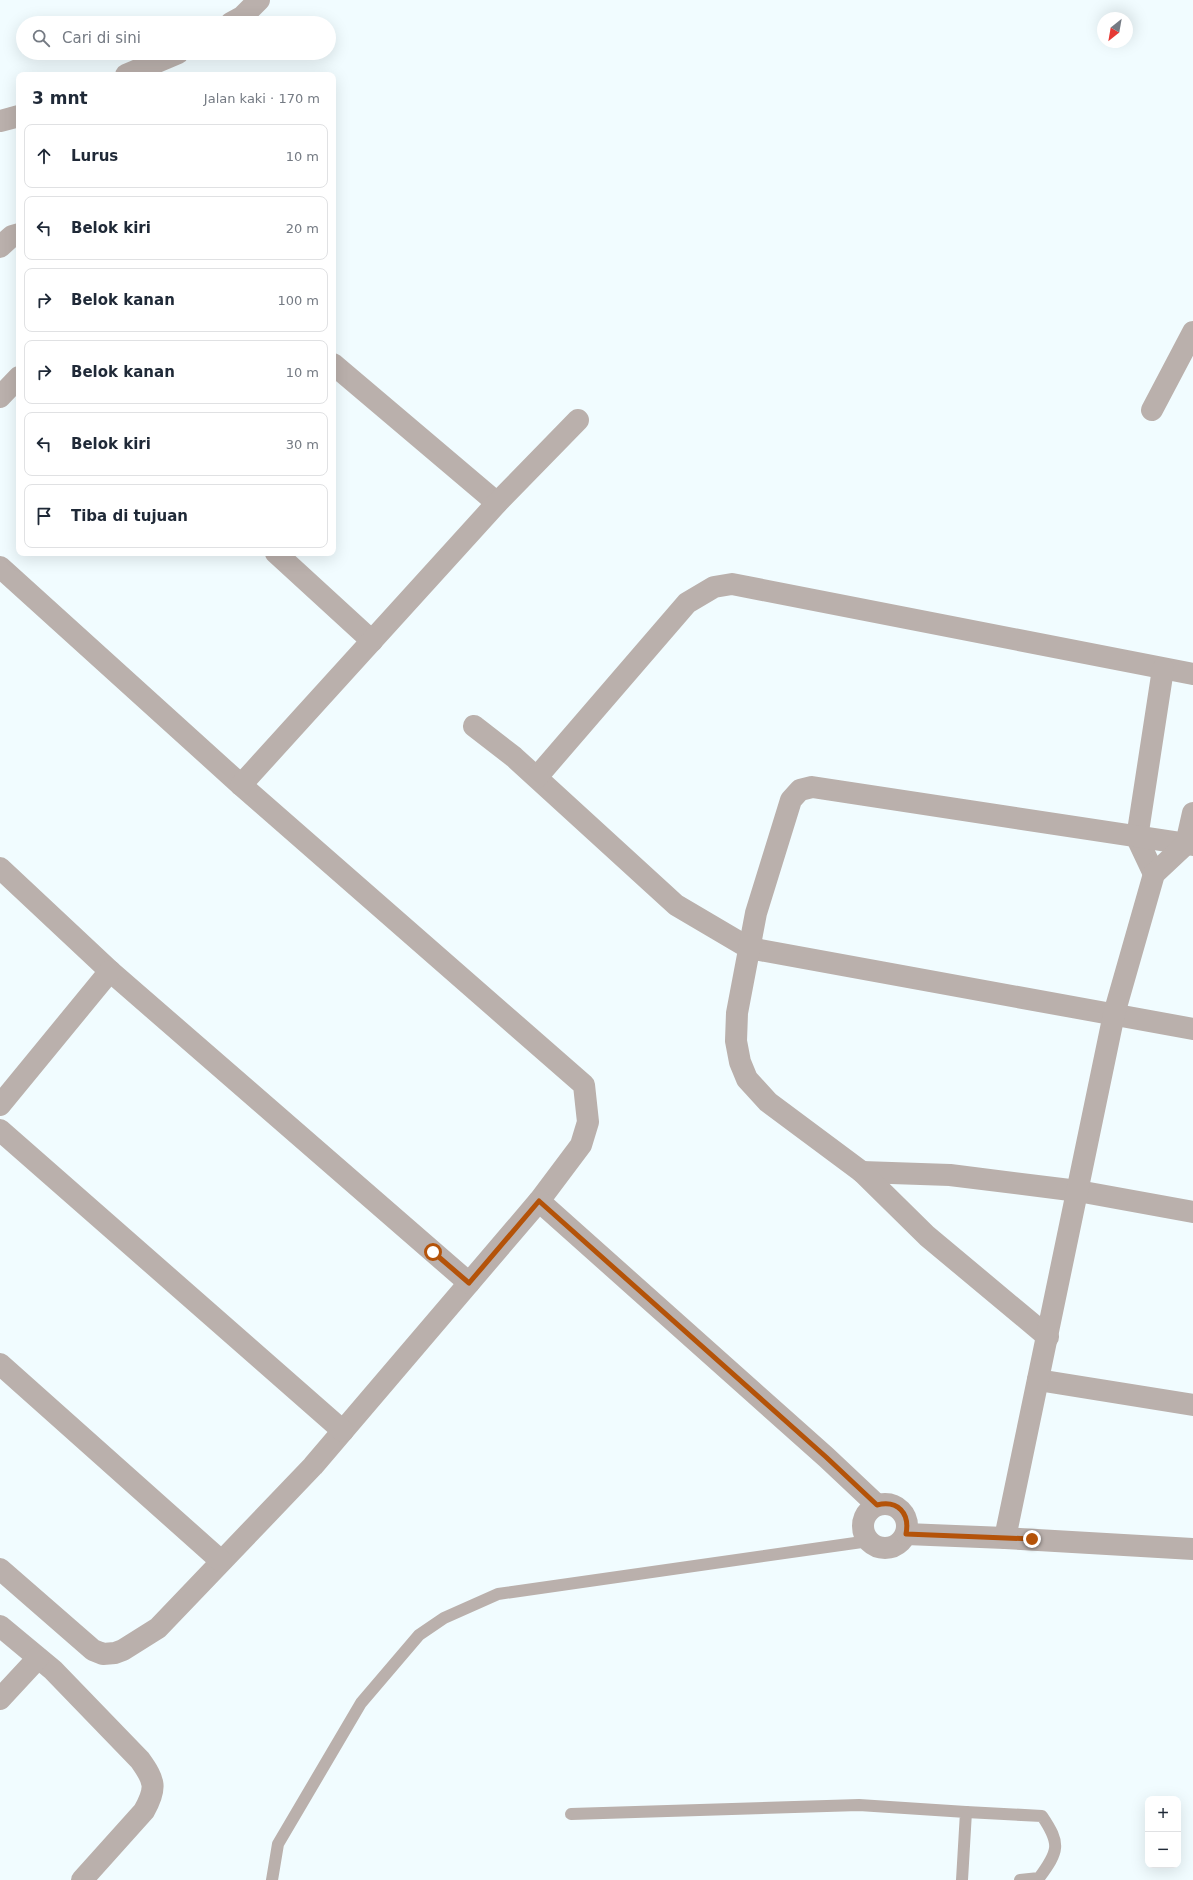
<!DOCTYPE html>
<html lang="id">
<meta charset="utf-8">
<style>
:root{--surface:#fff;--page:#f2f2f3;--text:#1f2937;--muted:#747a83;--line:#e0e1e3}
body{margin:0;font-family:"DejaVu Sans",sans-serif;background:var(--page);color:var(--text)}
.controls{position:absolute;right:12px;bottom:12px;display:grid;overflow:hidden;border-radius:8px;box-shadow:0 4px 16px #0002}
.controls button{width:36px;height:36px;display:grid;place-items:center;padding:0;border:0;border-bottom:1px solid var(--line);background:var(--surface);color:var(--text);font:20px sans-serif}
.compass{position:absolute;left:1097px;top:12px;width:36px;height:36px;border-radius:50%;background:var(--surface);box-shadow:0 4px 16px #0002;rotate:211deg}
.stop{position:absolute;width:12px;height:12px;margin:-9px;border:3px solid #b45309;border-radius:50%;background:#fff}
.stop.end{background:#b45309;border-color:#fff;box-shadow:0 1px 4px #0008}
.list{margin:0;padding:0;list-style:none}
h2{display:flex;justify-content:space-between;align-items:center;height:52px;margin:0;padding:0 16px;font-size:17px}
h2 small{font-size:13px;font-weight:400;color:var(--muted)}
.list li{display:grid;grid-template-columns:26px 1fr auto;gap:12px;align-items:center;box-sizing:border-box;height:64px;margin:0 8px 8px;padding:0 8px;border:1px solid var(--line);border-radius:8px}
.list b{display:block;font-size:15px;white-space:nowrap}
.list em{font-size:13px;font-style:normal;color:var(--muted)}
.icon{flex:none;width:22px;height:22px;fill:none;stroke:currentColor;stroke-width:2;stroke-linecap:round;stroke-linejoin:round}
.map{position:relative;flex:none;width:1193px;height:1880px;overflow:hidden}
.search{position:absolute;background:var(--surface);box-shadow:0 4px 16px #0002;left:16px;top:16px;width:320px;height:44px;display:flex;align-items:center;gap:10px;box-sizing:border-box;padding:0 14px;border-radius:22px;color:var(--muted);font-size:15px}
.panel{position:absolute;background:var(--surface);box-shadow:0 4px 16px #0002;left:16px;top:72px;width:320px;height:484px;border-radius:8px}
.map>svg:first-child{display:block}
</style>
<div class="map">
<svg width="1193" height="1880" viewBox="0 0 1193 1880">
<rect width="100%" height="100%" fill="#f1fcff"/>
<g fill="none" stroke-linecap="round" stroke-linejoin="round">
<g stroke="#bab0ac" stroke-width="12">
<path d="M966 1812 1042 1816C1061 1844 1059 1851 1039 1878L1020 1880"/>
<path d="M571 1814 859 1805 966 1812 962 1880"/>
<path d="M272 1880 278 1844 361 1703 419 1635 444 1618 498 1594 869 1541"/>
</g>
<g stroke="#bab0ac" stroke-width="22">
<path d="M231 23 242 17 259 0"/>
<path d="M126 75 178 53"/>
<path d="M0 121 19 116"/>
<path d="M0 247 12 236 19 234"/>
<path d="M333 364 497 503"/>
<path d="M0 397 19 377"/>
<path d="M1152 410 1193 332"/>
<path d="M276 553 372 641"/>
<path d="M0 567 241 785 584 1085 588 1122 581 1145 539 1201 313 1466 158 1628 123 1650 115 1653 103 1654 93 1650 0 1569"/>
<path d="M474 726 514 757 676 905 749 948 1193 1029"/>
<path d="M537 777 687 603 714 587 732 584 1193 674"/>
<path d="M241 785 497 503 578 420"/>
<path d="M0 868 110 971 469 1283"/>
<path d="M1154 874 1137 838 1163 669"/>
<path d="M0 1105 110 971"/>
<path d="M0 1130 343 1431"/>
<path d="M862 1172 950 1175 1078 1191 1193 1212"/>
<path d="M539 1201 826 1457 877 1505"/>
<path d="M1048 1337 927 1236 862 1172 768 1102 747 1079 740 1062 736 1041 737 1013 756 913 791 800 800 790 812 787 1193 845"/>
<path d="M0 1364 221 1561"/>
<path d="M1038 1380 1193 1405"/>
<circle cx="885" cy="1526" r="22"/>
<path d="M906 1534 1005 1538 1193 1549"/>
<path d="M1005 1538 1114 1014 1154 874 1186 844 1193 813"/>
<path d="M0 1626 53 1670 140 1760C155 1781 157 1788 144 1811L82 1880"/>
<path d="M0 1699 38 1658"/>
</g>
</g>
<g fill="none" stroke-linecap="round" stroke-linejoin="round">
<path stroke="#b45309" stroke-width="5" d="M433 1252 469 1283 539 1201 826 1457 877 1505C898 1500 910 1513 906 1534L1032 1539"/>
</g>
</svg>
<div class="controls">
<button>+</button>
<button>−</button>
</div>
<svg class="compass" viewBox="-18 -18 36 36"><path d="M0-13l5 13h-10z" fill="#e53935"/><path d="M0 13l5-13h-10z" fill="#747a83"/></svg>
<div class="stop" style="left:433px;top:1252px"></div>
<div class="stop end" style="left:1032px;top:1539px"></div>
<div class="search"><svg class="icon" aria-label="search" viewBox="0 0 24 24"><circle cx="10" cy="10" r="6"/><path d="M15 15l6 6"/></svg>Cari di sini</div>
<section class="panel">
<h2>3 mnt<small>Jalan kaki · 170 m</small></h2>
<ul class="list">
<li><svg class="icon" aria-label="ahead" viewBox="0 0 24 24"><path d="M12 20V5M6 11l6-6 6 6"/></svg><div><b>Lurus</b></div><em>10 m</em></li>
<li><svg class="icon" aria-label="left" viewBox="0 0 24 24"><path d="M17 20v-9H6M10 6l-5 5 5 5"/></svg><div><b>Belok kiri</b></div><em>20 m</em></li>
<li><svg class="icon" aria-label="right" viewBox="0 0 24 24"><path d="M7 20v-9h11M14 6l5 5-5 5"/></svg><div><b>Belok kanan</b></div><em>100 m</em></li>
<li><svg class="icon" aria-label="right" viewBox="0 0 24 24"><path d="M7 20v-9h11M14 6l5 5-5 5"/></svg><div><b>Belok kanan</b></div><em>10 m</em></li>
<li><svg class="icon" aria-label="left" viewBox="0 0 24 24"><path d="M17 20v-9H6M10 6l-5 5 5 5"/></svg><div><b>Belok kiri</b></div><em>30 m</em></li>
<li><svg class="icon" aria-label="arrive" viewBox="0 0 24 24"><path d="M6 21V4h12l-3 4 3 4H6"/></svg><div><b>Tiba di tujuan</b></div></li>
</ul>
</section>
</div>
